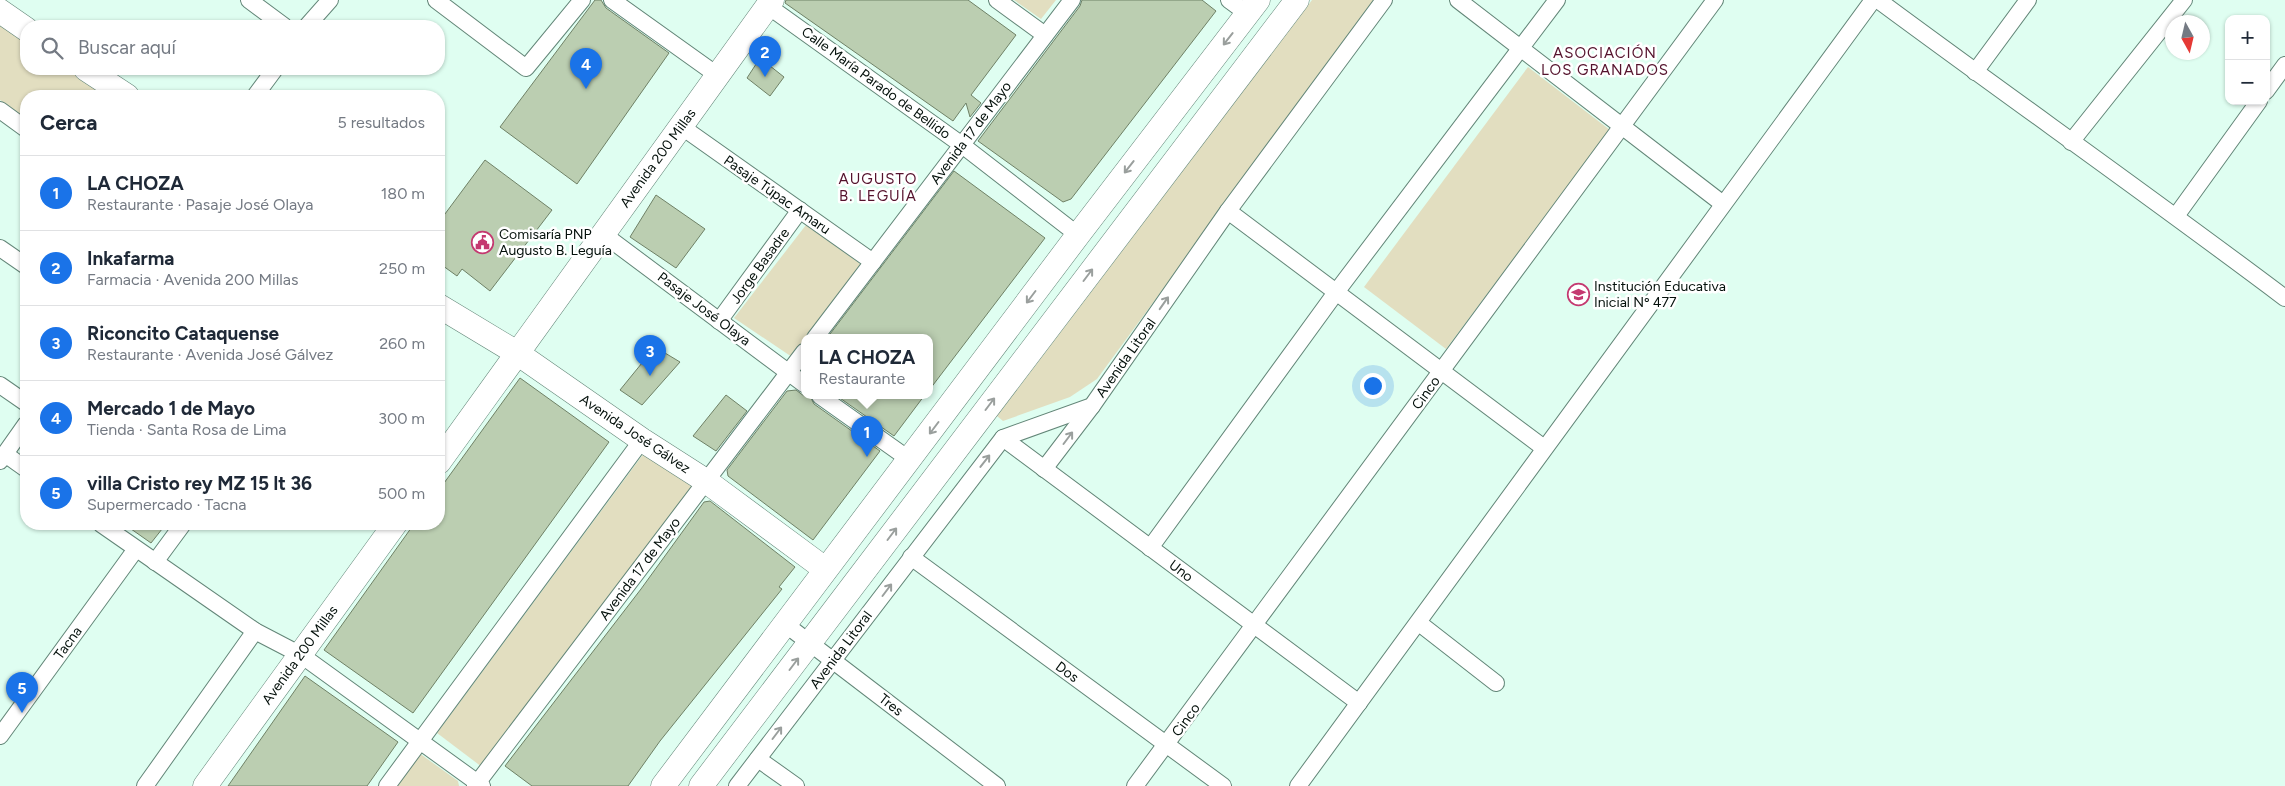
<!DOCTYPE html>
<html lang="es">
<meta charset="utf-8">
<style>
:root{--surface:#fff;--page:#f6f6f7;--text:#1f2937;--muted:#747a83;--line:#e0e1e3;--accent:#1a73e8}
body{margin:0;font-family:Figtree,sans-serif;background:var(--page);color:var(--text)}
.controls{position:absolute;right:15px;top:15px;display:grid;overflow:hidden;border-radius:10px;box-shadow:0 1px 4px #0004}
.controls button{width:45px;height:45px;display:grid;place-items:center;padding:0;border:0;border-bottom:1px solid var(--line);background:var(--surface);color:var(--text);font:25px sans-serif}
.compass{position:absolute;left:2165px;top:15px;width:45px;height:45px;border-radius:50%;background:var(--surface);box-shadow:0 1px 4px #0004;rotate:172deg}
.you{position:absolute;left:1372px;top:385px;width:18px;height:18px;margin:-12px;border:4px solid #fff;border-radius:50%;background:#1a73e8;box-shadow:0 0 0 8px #1a73e833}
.badge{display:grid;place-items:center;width:32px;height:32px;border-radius:50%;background:var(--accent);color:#fff;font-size:16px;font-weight:700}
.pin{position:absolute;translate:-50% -41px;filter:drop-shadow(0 1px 2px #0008)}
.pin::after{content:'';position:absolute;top:26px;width:18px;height:15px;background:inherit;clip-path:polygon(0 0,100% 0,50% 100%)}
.popup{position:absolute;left:801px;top:334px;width:132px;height:65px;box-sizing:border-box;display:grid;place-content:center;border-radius:10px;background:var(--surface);filter:drop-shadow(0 1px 4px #0005);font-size:16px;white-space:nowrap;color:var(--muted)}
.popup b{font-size:19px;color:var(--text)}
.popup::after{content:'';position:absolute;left:50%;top:100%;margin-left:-10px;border:10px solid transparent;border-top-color:var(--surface)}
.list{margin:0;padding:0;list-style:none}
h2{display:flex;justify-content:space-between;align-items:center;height:65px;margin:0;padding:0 20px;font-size:21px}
h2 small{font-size:16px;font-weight:400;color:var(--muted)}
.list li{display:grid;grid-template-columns:32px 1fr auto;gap:15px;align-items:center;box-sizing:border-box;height:75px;padding:0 20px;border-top:1px solid var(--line)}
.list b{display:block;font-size:19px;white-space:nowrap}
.list p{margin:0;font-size:16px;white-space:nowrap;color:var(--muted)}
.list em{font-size:16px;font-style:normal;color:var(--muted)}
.icon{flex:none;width:28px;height:28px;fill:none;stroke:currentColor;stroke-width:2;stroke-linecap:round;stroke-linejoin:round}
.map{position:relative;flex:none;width:2285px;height:786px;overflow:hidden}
.search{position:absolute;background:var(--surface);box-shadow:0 1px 4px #0004;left:20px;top:20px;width:425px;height:55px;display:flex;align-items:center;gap:12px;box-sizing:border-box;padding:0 18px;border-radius:20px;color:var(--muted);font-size:19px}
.panel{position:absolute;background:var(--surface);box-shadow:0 1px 4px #0004;left:20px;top:90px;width:425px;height:440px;border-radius:20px}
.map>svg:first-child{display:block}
</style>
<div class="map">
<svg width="2285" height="786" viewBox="0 0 2285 786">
<rect width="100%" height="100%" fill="#dffef1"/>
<g fill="#e2dec0">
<path d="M1014 0H1056L1041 19Z"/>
<path d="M1312 0H1375L1097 379 1070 397 1003 421 997 416Z"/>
<path d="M0 23 26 41V69H66L106 96H26V119L0 100Z"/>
<path d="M1528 67 1610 130 1446 349 1364 287Z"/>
<path d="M806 225 862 265 792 357 734 318Z"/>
<path d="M644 453 694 487 482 767 437 733Z"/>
<path d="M419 753 458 781 459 786H396Z"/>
</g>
<g fill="#bbceb1" stroke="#6f8166">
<path d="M595 0H601L606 8 669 53 577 184 500 127Z"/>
<path d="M786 0H968L1016 35 971 95 981 103 970 117 966 103 953 121 785 3Z"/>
<path d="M1082 0H1202L1216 11 1071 199 1063 202 978 141 1080 6Z"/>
<path d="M760 58 784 77 770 96 747 78Z"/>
<path d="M485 160 552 210 490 291 462 269 457 276 439 263V222Z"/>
<path d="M954 171 1045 238 930 389V338H827Z"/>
<path d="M656 195 705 229 676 268 630 237Z"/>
<path d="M655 347 680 362 642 405 620 390Z"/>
<path d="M520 378 609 442 413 713 324 650 414 524H439V490Z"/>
<path d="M796 390 804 396H810L814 404 880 451 813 540 728 476 727 470 787 391Z"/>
<path d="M726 395 747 411 716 451 693 436Z"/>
<path d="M837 396H924L894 436Z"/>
<path d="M710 501 795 567 779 587 782 589 660 741 628 786H532L505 766 641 589 704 502Z"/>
<path d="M124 524H166L151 543Z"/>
<path d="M305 676 398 742 367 786H228Z"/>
</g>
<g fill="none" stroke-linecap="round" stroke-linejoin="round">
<defs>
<g id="street">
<path d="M249 0 284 26"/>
<path d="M436 0 526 68 582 0"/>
<path d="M612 0 717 75"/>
<path d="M997 0 1045 35"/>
<path d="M1229 0 1248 14"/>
<path d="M1458 0 1723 204"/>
<path d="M1878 0C2013 100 2151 197 2285 298"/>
<path d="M768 6 962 145 1078 235"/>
<path d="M307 26 330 0"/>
<path d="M1975 72 2028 0"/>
<path d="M2266 91 2285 65"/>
<path d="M255 96 275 69"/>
<path d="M0 110 26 129"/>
<path d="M682 127 873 262"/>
<path d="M2071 142 2184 0"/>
<path d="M1228 211 1544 448"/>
<path d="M2176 216 2259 101"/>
<path d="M603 234 804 384"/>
<path d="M0 248 26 266"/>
<path d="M719 321 800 210"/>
<path d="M815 338 1072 0"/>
<path d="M0 385 26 403"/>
<path d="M820 396 910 460"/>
<path d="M1003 438 1359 703"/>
<path d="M5 454 26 469"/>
<path d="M0 461 26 424"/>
<path d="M1044 469 1092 406"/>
<path d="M101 524 255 631 301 655 482 786"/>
<path d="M1150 548 1337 291 1557 0"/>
<path d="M911 557 1223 786"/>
<path d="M155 562 183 524"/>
<path d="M1419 623 1496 683"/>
<path d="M785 624 997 786"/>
<path d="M0 736 136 549"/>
<path d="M758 759 796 786"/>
<path d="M145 786 255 631"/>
<path d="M387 786 642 440"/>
<path d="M475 786 804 352"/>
<path d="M737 786 1003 438 1092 406 1228 211 1384 0"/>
<path d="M1135 786 1715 0"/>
<path d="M1298 786 1873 0"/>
</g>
<g id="secondary">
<path d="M0 11 26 29"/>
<path d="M86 69 127 96"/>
<path d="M439 306 517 353 642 440 706 481 825 569"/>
<path d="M439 462 772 0"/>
<path d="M205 786 395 524"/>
<path d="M663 786 1078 235 1258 0"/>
<path d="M701 786 1297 0"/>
</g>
</defs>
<use href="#street" stroke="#638678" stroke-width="18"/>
<use href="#secondary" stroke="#638678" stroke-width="25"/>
<use href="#street" stroke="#fff" stroke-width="16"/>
<use href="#secondary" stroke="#fff" stroke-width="24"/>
</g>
<defs><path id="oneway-shaft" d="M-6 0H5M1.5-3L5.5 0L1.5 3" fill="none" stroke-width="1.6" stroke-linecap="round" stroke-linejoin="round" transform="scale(1.25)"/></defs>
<g stroke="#9a9f9d">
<use href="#oneway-shaft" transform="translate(1228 39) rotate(128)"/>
<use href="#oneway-shaft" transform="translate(1129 167) rotate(128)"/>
<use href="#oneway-shaft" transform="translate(1088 275) rotate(-53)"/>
<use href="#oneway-shaft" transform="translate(1031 297) rotate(127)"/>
<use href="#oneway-shaft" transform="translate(1164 303) rotate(-55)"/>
<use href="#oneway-shaft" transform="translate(990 404) rotate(-53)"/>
<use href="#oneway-shaft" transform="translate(934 428) rotate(127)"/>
<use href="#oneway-shaft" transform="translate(1068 438) rotate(-53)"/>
<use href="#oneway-shaft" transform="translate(985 461) rotate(-52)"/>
<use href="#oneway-shaft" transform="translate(892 534) rotate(-53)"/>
<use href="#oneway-shaft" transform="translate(887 590) rotate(-53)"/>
<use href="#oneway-shaft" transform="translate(794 664) rotate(-53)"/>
<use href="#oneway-shaft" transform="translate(777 733) rotate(-53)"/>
</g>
<defs>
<symbol id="civic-ring" viewBox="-11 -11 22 22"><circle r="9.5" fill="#fff" stroke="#c43970" stroke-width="1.5"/><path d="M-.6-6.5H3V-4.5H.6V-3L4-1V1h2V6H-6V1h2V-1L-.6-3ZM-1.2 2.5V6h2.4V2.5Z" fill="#c43970"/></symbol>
<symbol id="school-ring" viewBox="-11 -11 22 22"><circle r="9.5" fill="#fff" stroke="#c43970" stroke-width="1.5"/><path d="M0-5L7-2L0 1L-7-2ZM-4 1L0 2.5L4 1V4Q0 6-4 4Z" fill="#c43970"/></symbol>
</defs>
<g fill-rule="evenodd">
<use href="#civic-ring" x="470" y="230" width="25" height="25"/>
<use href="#school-ring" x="1566" y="282" width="25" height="25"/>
</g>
<g text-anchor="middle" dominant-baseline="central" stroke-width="5" stroke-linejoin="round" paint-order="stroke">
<g font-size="14" fill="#030f0a" stroke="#fff">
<text transform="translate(876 83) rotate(36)">Calle María Parado de Bellido</text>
<text transform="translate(971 133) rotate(-53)">Avenida 17 de Mayo</text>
<text transform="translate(658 158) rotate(-54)">Avenida 200 Millas</text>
<text transform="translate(777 195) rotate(35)">Pasaje Túpac Amaru</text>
<text transform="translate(760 266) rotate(-54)">Jorge Basadre</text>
<text transform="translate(704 309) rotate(37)">Pasaje José Olaya</text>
<text transform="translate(1126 358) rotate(-55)">Avenida Litoral</text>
<text transform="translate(1426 393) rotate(-54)">Cinco</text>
<text transform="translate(635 434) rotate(34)">Avenida José Gálvez</text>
<text transform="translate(640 569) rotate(-53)">Avenida 17 de Mayo</text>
<text transform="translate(1181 571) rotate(37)">Uno</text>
<text transform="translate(68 643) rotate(-54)">Tacna</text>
<text transform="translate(841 650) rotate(-53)">Avenida Litoral</text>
<text transform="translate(300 655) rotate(-54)">Avenida 200 Millas</text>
<text transform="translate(1067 672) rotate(36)">Dos</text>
<text transform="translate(891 705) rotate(38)">Tres</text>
<text transform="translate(1186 720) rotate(-54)">Cinco</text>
</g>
<g font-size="14" fill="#030f0a" stroke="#fff" text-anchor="start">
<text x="499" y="234">Comisaría PNP<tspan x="499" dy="16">Augusto B. Leguía</tspan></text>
<text x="1594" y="286">Institución Educativa<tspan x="1594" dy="16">Inicial Nº 477</tspan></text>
</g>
<g font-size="15" letter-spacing="1" fill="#55132d" stroke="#fff">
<text x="1605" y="53">ASOCIACIÓN<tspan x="1605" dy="17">LOS GRANADOS</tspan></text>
<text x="878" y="179">AUGUSTO<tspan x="878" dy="17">B. LEGUÍA</tspan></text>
</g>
</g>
</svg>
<div class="controls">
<button>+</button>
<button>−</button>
</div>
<svg class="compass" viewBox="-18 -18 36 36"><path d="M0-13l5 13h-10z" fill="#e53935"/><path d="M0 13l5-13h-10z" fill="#747a83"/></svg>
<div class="you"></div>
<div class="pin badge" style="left:867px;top:457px">1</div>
<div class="popup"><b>LA CHOZA</b>Restaurante</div>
<div class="pin badge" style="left:765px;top:77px">2</div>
<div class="pin badge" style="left:650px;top:376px">3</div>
<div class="pin badge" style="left:586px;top:89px">4</div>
<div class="pin badge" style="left:22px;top:713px">5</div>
<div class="search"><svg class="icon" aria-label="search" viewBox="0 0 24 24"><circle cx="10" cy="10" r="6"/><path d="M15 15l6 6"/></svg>Buscar aquí</div>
<section class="panel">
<h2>Cerca<small>5 resultados</small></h2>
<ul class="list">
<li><span class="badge">1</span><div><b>LA CHOZA</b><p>Restaurante · Pasaje José Olaya</p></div><em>180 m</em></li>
<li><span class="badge">2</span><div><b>Inkafarma</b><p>Farmacia · Avenida 200 Millas</p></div><em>250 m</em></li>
<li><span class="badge">3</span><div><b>Riconcito Cataquense</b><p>Restaurante · Avenida José Gálvez</p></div><em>260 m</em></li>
<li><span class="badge">4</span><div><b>Mercado 1 de Mayo</b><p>Tienda · Santa Rosa de Lima</p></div><em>300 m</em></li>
<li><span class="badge">5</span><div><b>villa Cristo rey MZ 15 lt 36</b><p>Supermercado · Tacna</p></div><em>500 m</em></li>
</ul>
</section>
</div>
